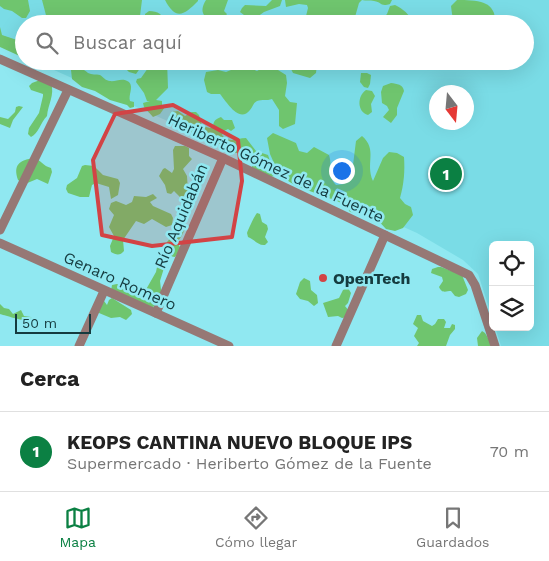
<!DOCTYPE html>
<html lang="es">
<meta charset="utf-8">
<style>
:root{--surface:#fff;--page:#f6f6f6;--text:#222;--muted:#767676;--line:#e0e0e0;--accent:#0b8043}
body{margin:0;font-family:"Work Sans",sans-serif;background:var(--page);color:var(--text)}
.controls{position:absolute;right:15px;bottom:15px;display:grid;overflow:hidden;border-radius:8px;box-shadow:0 5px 20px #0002}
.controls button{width:45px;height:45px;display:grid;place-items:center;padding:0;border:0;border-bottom:1px solid var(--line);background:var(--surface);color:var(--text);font:25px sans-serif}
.compass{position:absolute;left:429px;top:85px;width:45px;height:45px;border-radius:50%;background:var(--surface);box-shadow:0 5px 20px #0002;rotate:164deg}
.scale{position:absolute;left:15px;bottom:12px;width:76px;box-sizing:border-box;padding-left:5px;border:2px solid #153b3f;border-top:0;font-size:14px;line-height:18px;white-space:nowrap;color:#153b3f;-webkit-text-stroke:4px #90e8f1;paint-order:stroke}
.you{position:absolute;left:341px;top:170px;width:18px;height:18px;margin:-12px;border:4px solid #fff;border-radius:50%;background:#1a73e8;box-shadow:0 0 0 8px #1a73e833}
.badge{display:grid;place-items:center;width:32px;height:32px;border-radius:50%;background:var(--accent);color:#fff;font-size:16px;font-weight:700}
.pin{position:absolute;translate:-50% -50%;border:2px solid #fff;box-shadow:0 1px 5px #0006}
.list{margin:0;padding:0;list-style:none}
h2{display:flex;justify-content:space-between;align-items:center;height:65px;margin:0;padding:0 20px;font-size:21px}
h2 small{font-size:16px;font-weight:400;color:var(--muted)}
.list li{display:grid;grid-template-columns:32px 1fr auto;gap:15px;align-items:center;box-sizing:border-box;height:80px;padding:0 20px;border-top:1px solid var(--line)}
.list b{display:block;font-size:19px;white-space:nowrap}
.list p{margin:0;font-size:16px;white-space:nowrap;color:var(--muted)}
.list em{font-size:16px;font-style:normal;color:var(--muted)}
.icon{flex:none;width:28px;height:28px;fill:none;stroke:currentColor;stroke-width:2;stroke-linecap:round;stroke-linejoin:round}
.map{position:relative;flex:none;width:549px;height:346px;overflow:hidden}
.search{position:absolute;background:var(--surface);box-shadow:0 5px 20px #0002;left:15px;right:15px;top:15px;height:55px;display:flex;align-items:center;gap:12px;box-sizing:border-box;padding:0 18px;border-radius:28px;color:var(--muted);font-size:19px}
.sheet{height:145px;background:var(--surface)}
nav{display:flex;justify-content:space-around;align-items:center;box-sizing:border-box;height:70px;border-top:1px solid var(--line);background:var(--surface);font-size:14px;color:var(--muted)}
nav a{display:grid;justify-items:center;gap:2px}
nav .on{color:var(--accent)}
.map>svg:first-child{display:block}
</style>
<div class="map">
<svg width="549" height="346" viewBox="0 0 549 346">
<rect width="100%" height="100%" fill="#90e8f1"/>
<path fill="#7adce6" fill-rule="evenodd" d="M0 0H549V346H501L495 327H530V245H493V320L478 274 463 260 417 233 34 61H525V24H24V57L0 46ZM436 92H466V122H436Z"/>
<g fill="#6fc56e">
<path d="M0 0H28L30 11 26 18H22L12 11 4 9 0 6Z"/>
<path d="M42 0H142L139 24H69L66 18 63 16 51 20 47 19Z"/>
<path d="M165 0H198V1C184 15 176 21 165 0Z"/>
<path d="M206 0H228L224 11 227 14 224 18C209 22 196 16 206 0Z"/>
<path d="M272 0H282L280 6 264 12 257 17 244 15 240 12 242 8 245 5 266 6Z"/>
<path d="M285 0H392L390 4C380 7 382 2 374 1 370 0 366 1 362 0L359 3 353 24H293L298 17 305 20 308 8 307 5 299 4 286 7Z"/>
<path d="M457 0C476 0 497 0 495 24H456L452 14 451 6Z"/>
<path d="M395 5C403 9 410 14 413 24H377L387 14 390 6Z"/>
<path d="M149 11C158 11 163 14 165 24H145V14Z"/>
<path d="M0 27 2 35 17 40 24 46V58L0 47Z"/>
<path d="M100 61H139L141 67 136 74 129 72 123 66H107Z"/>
<path d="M147 61H167L168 88 156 100 162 101V105L165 107 160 114 153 117 144 107 143 103 150 101H147L144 93 136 82 137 79 141 78 148 68Z"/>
<path d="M290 61H314V63L317 64 316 73 310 78 293 73 291 69Z"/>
<path d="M241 66H245L257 71 264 67 278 70 286 75 287 83 285 96 290 102 297 103 295 124 283 129 279 126V110L272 99C267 101 262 99 257 101 253 103 253 107 250 110 239 124 226 101 220 94H211L207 92 204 80 206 72 218 70 226 72Z"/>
<path d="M74 67C81 67 83 69 88 73 92 75 96 74 100 75 103 77 106 81 110 81 116 82 122 77 129 82 134 87 128 95 130 101L134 102V107L130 108 127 105 110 100 95 91 82 87 72 79 71 70Z"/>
<path d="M361 73H367L371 75 370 84 368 88 364 87 360 82Z"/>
<path d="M40 80 51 83C55 95 48 104 47 116 40 123 39 133 31 137L28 134 29 128 39 113 43 96V94L31 90 29 86 32 83Z"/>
<path d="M391 83C397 84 403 84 404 91L397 108V115L391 123 383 117 389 110 387 106 382 103 381 92 383 86Z"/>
<path d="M366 90 372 91 375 96 371 104 372 112 368 115C357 112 357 96 366 90Z"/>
<path d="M19 106 23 107 13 120 10 128 0 124V117L8 119 15 112 16 107Z"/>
<path d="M178 111 185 116 192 112H196L199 115 202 126 210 128 213 126C214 120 216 119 221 117L224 120H232L235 128 231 131 228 129 224 131 222 135C229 144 237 138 246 138L256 151 268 155 275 176 269 177 250 171 255 160 239 153H230C224 148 218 143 211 138 198 131 174 134 169 116L171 112Z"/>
<path d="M273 133 296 143 299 151 307 153 314 147 329 155C333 167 326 174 336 185L344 184 340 168 346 162 353 165 356 141 362 136C378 150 365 163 373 181L383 158 389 152 397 153 404 157C405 171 404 184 400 198L405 204 411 207 413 215 403 228 395 231 386 229 374 216 367 212 358 213 350 212 345 205 337 201 296 186 282 177 277 170 270 154 267 138Z"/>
<path d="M175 146H185L189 148V156L192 159 183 169 187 176 188 191 184 196 180 197 174 191 171 194 167 193 165 185 159 176 163 169 165 168 172 173 174 169 173 150Z"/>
<path d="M34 158C41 160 43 166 51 168L52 172 48 184 37 179 25 184 18 180C13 165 19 160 34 158Z"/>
<path d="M85 165 94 166 103 175 118 179 120 183 118 195 111 199 109 187 96 183 92 185 89 197H80L68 193 66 189 67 185 77 178 82 166Z"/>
<path d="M153 194 157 198 150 202 153 206 171 214 173 218 172 225 166 227 152 219 144 224 136 221 123 240 124 251C120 256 116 255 111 252L110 246 114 236 109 227 114 215 109 209 111 203 116 201 126 205 132 202 134 196 146 197Z"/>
<path d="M257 213 260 214 262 222 267 225 268 229 265 237 268 242 265 245C258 246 254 239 248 237L247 233C248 230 255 215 257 213Z"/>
<path d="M178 219C191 220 183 236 177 242L181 249 175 257C171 257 165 253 164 249L167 242 174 234 173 223Z"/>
<path d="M162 260 164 268 160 281 162 298 157 306 152 307 111 291 112 285 117 284 126 288 134 286 140 293H144L156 272 158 262Z"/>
<path d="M438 267H441L462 275 468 290 466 294 459 297 455 296 451 291C446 291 442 294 439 287L443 281 442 277 431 273 432 269Z"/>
<path d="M304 278 310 281 311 290 317 295 318 303 314 306 308 301 300 299 296 294 300 282Z"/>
<path d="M348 288 351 293 348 303 345 306 349 311 348 317 342 318 338 316 328 317 323 303 339 298 343 290Z"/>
<path d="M112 298 131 310 132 314 126 320 120 317 111 318 99 313 98 311 104 301 107 305 109 300Z"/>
<path d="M0 304 4 308 9 309 13 314 21 310 24 316 31 317 32 322 28 325 23 320C21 320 3 315 0 314Z"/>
<path d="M417 315H421L423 321 432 326 435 324 438 319H444L446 322 444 328H450L452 324 455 325V329L450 335 446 346H417L419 343 414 336 418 328 413 324Z"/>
<path d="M482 331 485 333 493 346H478L477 338Z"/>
</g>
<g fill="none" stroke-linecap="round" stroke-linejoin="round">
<g stroke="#967875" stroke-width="9">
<path d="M0 59 223 158 469 275 475 285 495 346"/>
<path d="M0 230 68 90"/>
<path d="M0 243 229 346"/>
<path d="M156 313 223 158"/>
<path d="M79 346 104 291"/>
<path d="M336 346 385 235"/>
</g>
</g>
<path fill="#d24345" fill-opacity="0.2" stroke="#d24345" stroke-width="4" stroke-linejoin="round" d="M173 105 238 140 242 181 232 237 152 246 102 235 93 160 115 114Z"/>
<circle fill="#d24345" stroke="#90e8f1" stroke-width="2" cx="323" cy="278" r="5"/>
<g text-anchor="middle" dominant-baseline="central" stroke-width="5" stroke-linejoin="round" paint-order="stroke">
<g font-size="16" fill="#153b3f" stroke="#90e8f1">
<text transform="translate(276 168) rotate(25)">Heriberto Gómez de la Fuente</text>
<text transform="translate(181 216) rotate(-67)">Río Aquidabán</text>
<text transform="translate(120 281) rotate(24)">Genaro Romero</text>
</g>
<g font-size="16" font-weight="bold" fill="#153b3f" stroke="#90e8f1" text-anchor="start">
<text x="333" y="278">OpenTech</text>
</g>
</g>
</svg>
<div class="controls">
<button><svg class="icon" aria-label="locate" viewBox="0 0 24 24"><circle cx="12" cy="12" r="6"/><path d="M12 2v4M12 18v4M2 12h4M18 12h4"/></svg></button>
<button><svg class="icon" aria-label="layers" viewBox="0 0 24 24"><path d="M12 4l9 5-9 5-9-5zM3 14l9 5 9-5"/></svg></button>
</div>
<svg class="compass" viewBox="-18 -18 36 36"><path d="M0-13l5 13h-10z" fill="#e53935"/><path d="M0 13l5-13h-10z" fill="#767676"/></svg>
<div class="scale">50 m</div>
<div class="you"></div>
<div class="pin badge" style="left:446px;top:174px">1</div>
<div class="search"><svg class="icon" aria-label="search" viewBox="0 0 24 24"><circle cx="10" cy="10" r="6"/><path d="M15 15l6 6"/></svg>Buscar aquí</div>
</div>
<section class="sheet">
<h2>Cerca<small></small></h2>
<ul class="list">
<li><span class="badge">1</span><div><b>KEOPS CANTINA NUEVO BLOQUE IPS</b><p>Supermercado · Heriberto Gómez de la Fuente</p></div><em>70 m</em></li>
</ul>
</section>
<nav>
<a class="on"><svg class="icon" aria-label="map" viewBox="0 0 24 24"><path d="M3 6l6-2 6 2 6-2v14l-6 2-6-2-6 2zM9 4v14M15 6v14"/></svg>Mapa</a>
<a><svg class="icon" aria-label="directions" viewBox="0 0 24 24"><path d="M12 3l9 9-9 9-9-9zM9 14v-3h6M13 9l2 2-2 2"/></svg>Cómo llegar</a>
<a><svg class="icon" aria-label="saved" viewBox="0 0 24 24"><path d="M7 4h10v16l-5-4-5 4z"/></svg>Guardados</a>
</nav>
